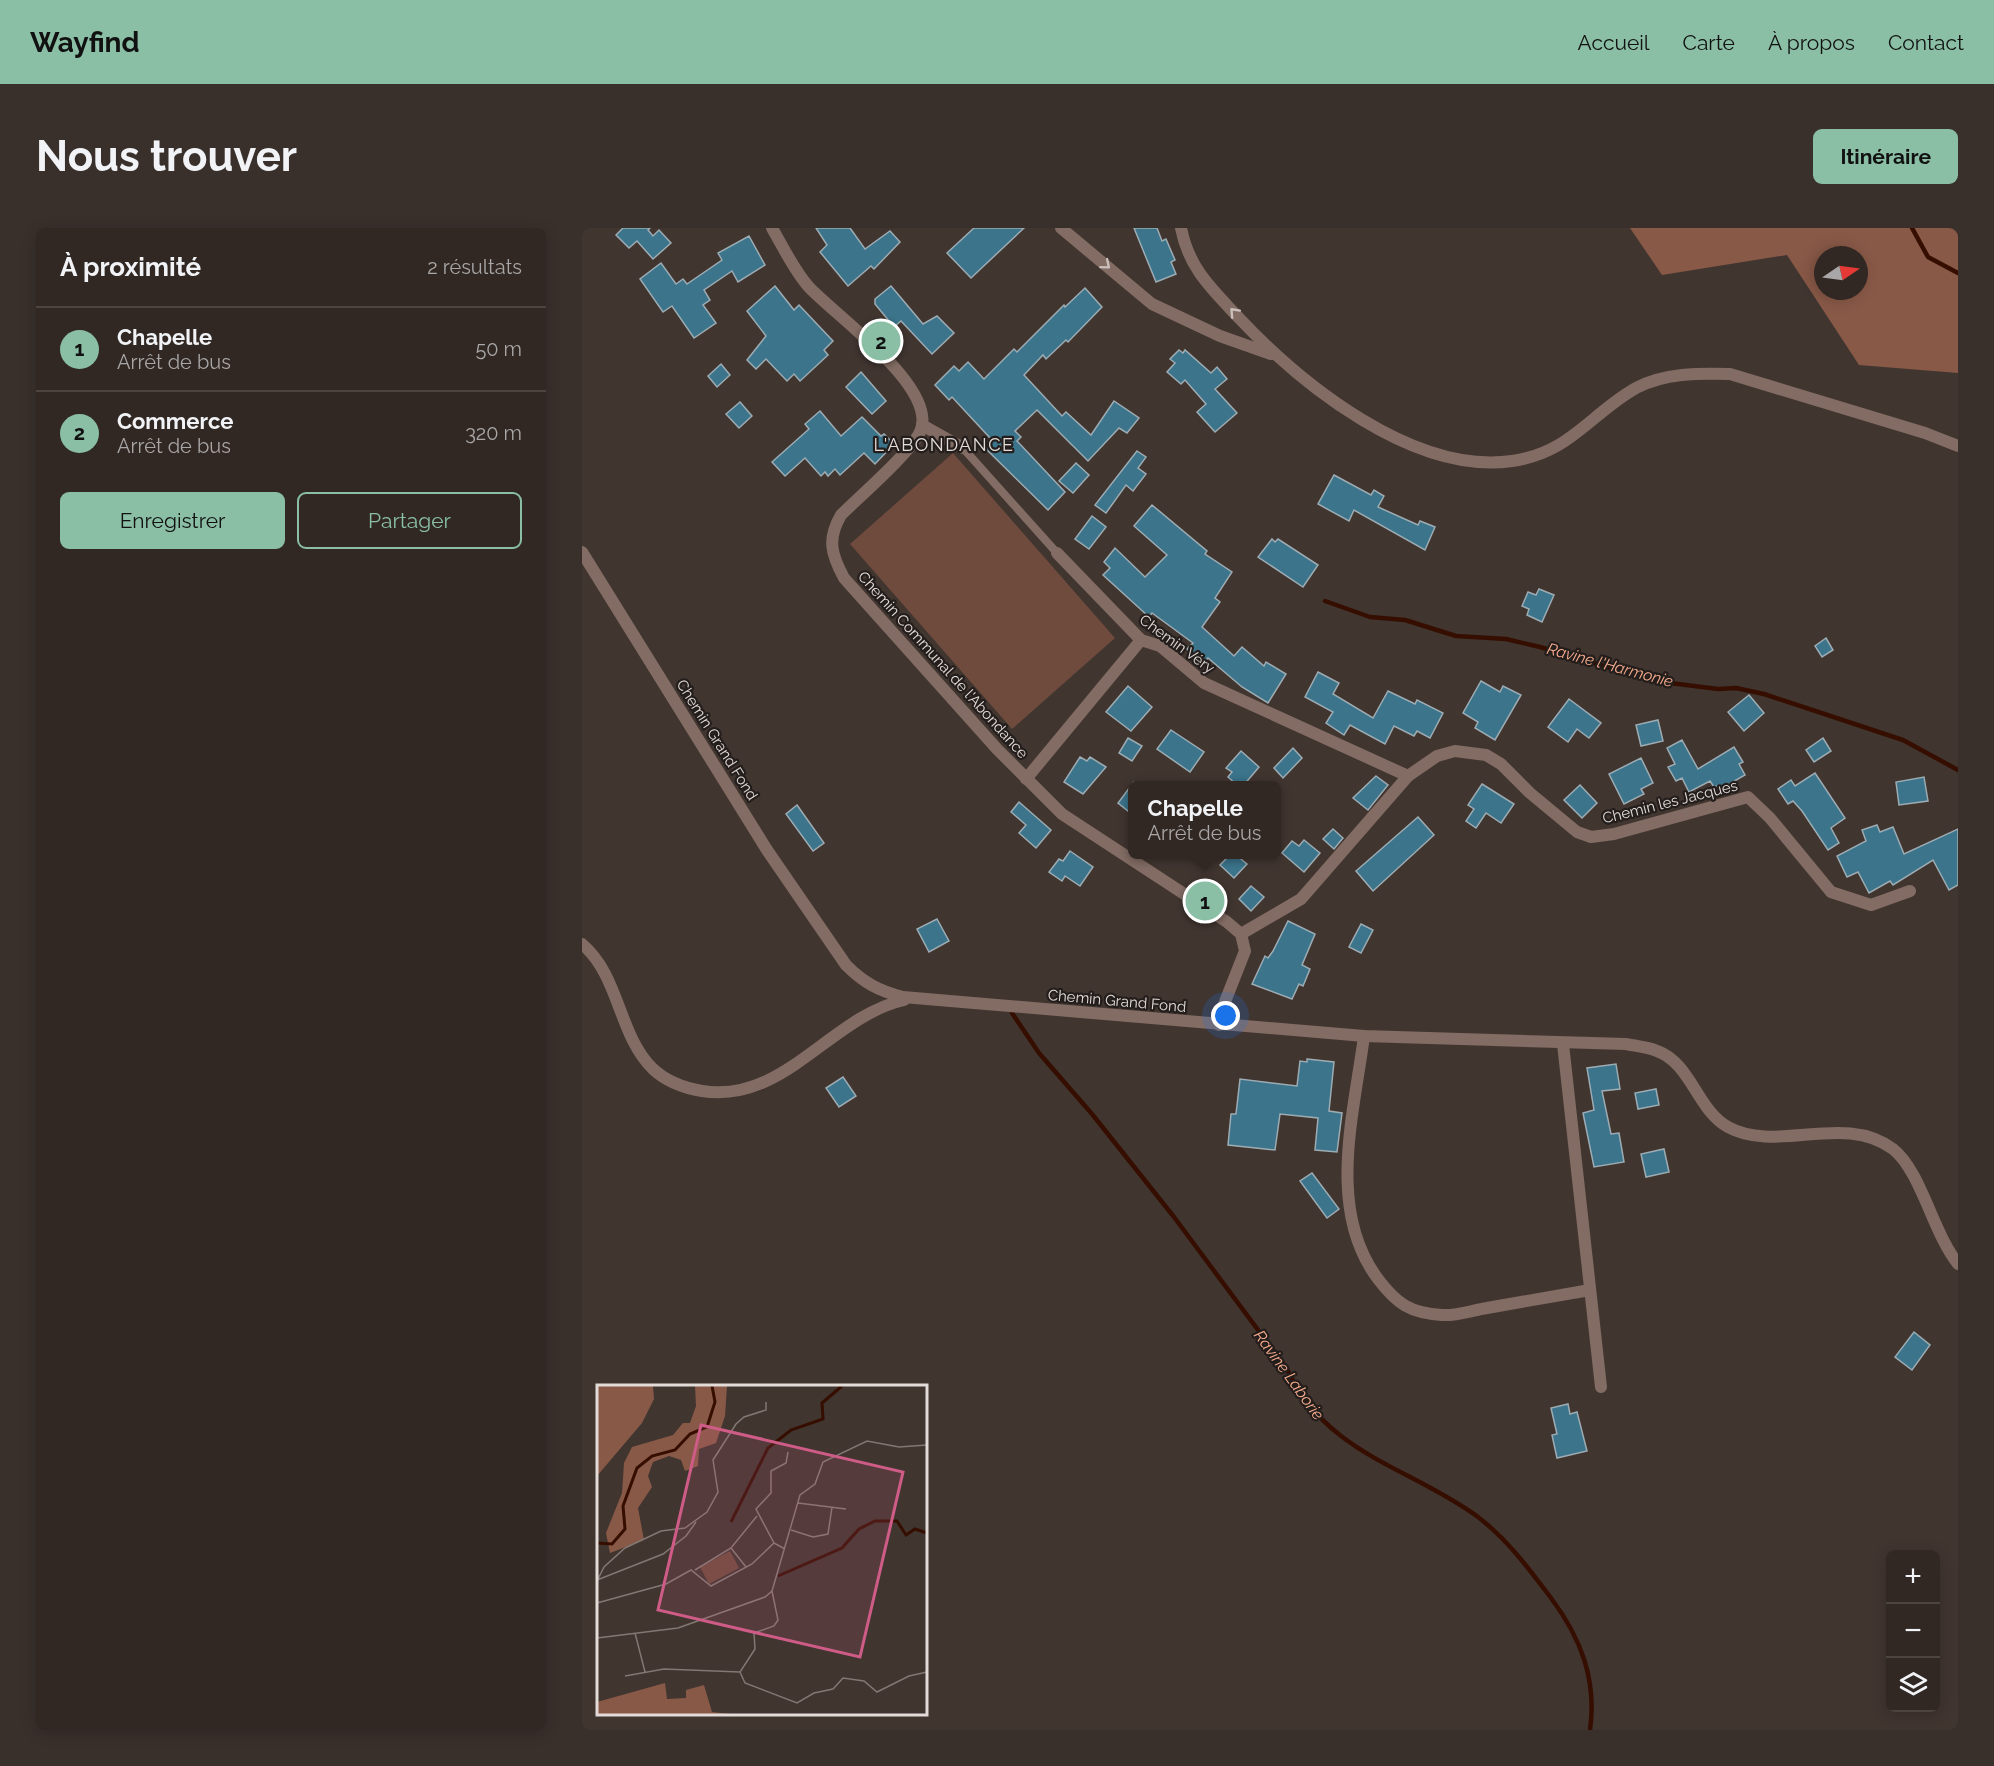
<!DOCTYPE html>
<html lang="fr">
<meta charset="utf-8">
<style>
:root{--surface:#312824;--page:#39302c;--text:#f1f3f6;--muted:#a8a6a6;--line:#4c4441;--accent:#8abfa5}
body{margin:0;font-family:Raleway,sans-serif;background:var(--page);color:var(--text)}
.controls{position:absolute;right:18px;bottom:18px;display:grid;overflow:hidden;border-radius:9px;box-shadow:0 3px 15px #0003}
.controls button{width:54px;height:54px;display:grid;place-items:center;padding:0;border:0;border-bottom:2px solid var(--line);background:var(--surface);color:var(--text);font:30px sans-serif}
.compass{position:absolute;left:1232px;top:18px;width:54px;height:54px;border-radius:50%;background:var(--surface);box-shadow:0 3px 15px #0003;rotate:77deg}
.you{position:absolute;left:644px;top:788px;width:21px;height:21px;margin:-15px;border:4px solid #fff;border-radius:50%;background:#1a73e8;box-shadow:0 0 0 9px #1a73e833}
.badge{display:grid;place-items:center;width:39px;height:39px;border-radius:50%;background:var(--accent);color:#111;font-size:20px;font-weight:700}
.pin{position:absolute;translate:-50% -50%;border:3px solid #fff;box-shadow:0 2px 6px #0006}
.popup{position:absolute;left:546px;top:553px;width:153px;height:78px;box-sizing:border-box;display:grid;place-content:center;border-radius:9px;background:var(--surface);filter:drop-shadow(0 2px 4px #0005);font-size:20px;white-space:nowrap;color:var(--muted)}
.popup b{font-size:22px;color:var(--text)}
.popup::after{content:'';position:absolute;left:50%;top:100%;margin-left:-12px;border:12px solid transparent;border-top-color:var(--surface)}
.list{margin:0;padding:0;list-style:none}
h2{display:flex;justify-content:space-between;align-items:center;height:78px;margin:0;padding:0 24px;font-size:26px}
h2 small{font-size:20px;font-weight:400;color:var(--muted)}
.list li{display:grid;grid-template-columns:39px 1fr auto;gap:18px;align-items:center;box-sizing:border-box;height:84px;padding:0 24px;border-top:2px solid var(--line)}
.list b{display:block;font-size:22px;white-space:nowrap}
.list p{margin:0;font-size:20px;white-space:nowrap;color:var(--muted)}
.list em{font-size:20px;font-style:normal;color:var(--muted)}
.actions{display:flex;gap:12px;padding:18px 24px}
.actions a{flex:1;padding:14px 0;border:2px solid var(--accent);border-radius:9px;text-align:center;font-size:21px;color:var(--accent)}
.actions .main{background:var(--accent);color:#111}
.icon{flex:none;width:33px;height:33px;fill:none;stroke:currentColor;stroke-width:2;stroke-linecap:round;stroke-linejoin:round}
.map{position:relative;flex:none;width:1376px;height:1502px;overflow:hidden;border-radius:9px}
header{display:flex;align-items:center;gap:36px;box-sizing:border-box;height:84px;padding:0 30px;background:var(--accent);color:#111}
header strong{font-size:28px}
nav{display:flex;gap:33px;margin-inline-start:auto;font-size:21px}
.intro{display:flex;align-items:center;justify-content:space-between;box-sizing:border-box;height:144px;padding:0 36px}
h1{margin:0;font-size:42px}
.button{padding:15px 27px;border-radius:9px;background:var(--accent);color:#111;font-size:21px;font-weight:700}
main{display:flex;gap:36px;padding:0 36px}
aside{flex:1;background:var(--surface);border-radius:9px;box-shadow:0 3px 15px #0003}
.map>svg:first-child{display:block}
</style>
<header>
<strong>Wayfind</strong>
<nav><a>Accueil</a><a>Carte</a><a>À propos</a><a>Contact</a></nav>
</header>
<div class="intro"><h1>Nous trouver</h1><a class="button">Itinéraire</a></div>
<main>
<aside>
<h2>À proximité<small>2 résultats</small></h2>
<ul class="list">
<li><span class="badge">1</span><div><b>Chapelle</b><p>Arrêt de bus</p></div><em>50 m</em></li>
<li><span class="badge">2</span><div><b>Commerce</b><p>Arrêt de bus</p></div><em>320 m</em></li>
</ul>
<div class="actions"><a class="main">Enregistrer</a><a>Partager</a></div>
</aside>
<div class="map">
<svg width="1376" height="1502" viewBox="0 0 1376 1502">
<rect width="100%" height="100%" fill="#413530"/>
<path fill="#6e4b3d" d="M371 225 533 410 430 501 268 316Z"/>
<path fill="#895947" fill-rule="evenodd" d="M1048 0H1376V145L1277 137 1205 27 1080 47ZM1241 27H1277V63H1241Z"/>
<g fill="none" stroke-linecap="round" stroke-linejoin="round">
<g stroke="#360e00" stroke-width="4.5">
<path d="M1330 0 1346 29 1376 45"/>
<path d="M743 373 788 389 823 392 874 408 924 411 958 419 1072 453 1136 461 1154 460 1182 466 1321 512 1376 542"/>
<path d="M430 785 457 825 510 886 592 989 705 1141C745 1227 826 1238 896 1289 926 1312 947 1341 969 1370 999 1410 1015 1452 1008 1502"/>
</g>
</g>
<g fill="#3b748b" stroke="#9dacb3" stroke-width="1.5">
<path d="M41 0H68L66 2 71 8 77 2 89 15 71 31 55 13 47 20 34 7Z"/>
<path d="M234 0H268L283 21 308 3 318 14 292 41 289 38 266 58 238 24 245 17Z"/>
<path d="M392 0H442L389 50 365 25Z"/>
<path d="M552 0H575L580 13 584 11 593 32 589 34 594 46 574 54Z"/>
<path d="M167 8 183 37 156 54 150 43 122 62 128 72 121 77 134 95 112 110 90 78 81 84 58 51 79 35 94 56 101 51 105 56 140 32 136 25Z"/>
<path d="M193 58 212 82 217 77 251 113 242 122 246 127 218 153 212 146 205 153 184 131 174 141 165 132 184 108 165 83Z"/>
<path d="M309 58 341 96 355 88 372 105 350 126 319 93 312 99 293 76V71Z"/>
<path d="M503 60 520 79 486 114 484 112 464 131 461 127 442 147 480 188 484 184 509 207 532 173 557 190 545 205 537 200 506 233 455 182 433 203 439 209 435 213 483 264 466 282 401 218 409 211 370 169 367 172 353 157 372 138 377 143 386 134 402 151 432 121 435 124 482 77 483 79Z"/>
<path d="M597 122 601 125 603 122 629 145 635 139 645 151 633 161 655 185 633 204 615 184 624 176 603 152 599 156 585 144 593 135 588 131Z"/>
<path d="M139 136 148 147 135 159 126 148Z"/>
<path d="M279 144 304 173 290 186 264 159Z"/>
<path d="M158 174 170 188 157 200 144 186Z"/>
<path d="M238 183 259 208 280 189 299 208 302 206 312 216 293 236 282 225 258 247 253 241 246 248 243 244 239 248 223 230 203 248 190 234 227 201 223 196Z"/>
<path d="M555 223 564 229 556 240 564 246 551 263 544 257 524 285 513 277Z"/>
<path d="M494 235 507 247 491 265 477 253Z"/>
<path d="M752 247 789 267 792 262 802 268 796 279 836 297 838 293 853 299 843 322 772 282 767 293 736 276Z"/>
<path d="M570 277 625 323 623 326 650 344 633 370 638 374 620 399 652 428 660 419 682 438 684 434 704 446 686 475 660 459 626 430 621 435 605 421 611 415 570 385 567 389 521 347 528 340 522 334 533 320 563 349 585 327 552 298Z"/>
<path d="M510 288 524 299 507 321 493 311Z"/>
<path d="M690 311 693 314 696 311 736 337 721 359 676 329Z"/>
<path d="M957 361 972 367 960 394 945 387 947 381 940 378 946 364 954 367Z"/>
<path d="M1244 410 1251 422 1240 429 1233 418Z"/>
<path d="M736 444 757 455 751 466 791 490 806 463 833 476 835 472 861 485 848 510 835 503 832 508 812 498 803 516 768 497 762 507 744 495 751 484 723 469Z"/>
<path d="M899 453 918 464 921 458 939 467 913 512 893 500 896 494 881 485Z"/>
<path d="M546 458 570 479 549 503 524 484Z"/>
<path d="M1167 467 1182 485 1162 503 1146 484Z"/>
<path d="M987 471 1019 495 1007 510 995 501 986 514 966 499Z"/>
<path d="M1076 492 1081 513 1059 518 1054 497Z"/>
<path d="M589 502 622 524 608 544 575 521Z"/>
<path d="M546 510 560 518 550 533 537 525Z"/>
<path d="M1241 510 1249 523 1232 534 1224 522Z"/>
<path d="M1100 512 1116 541 1152 519 1161 534 1157 536 1163 547 1137 562 1135 558 1132 559 1128 553 1107 564 1100 550 1094 553 1086 539 1093 536 1085 520Z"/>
<path d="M711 520 720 530 701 550 692 540Z"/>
<path d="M659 523 677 539 661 558H656L646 549 650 544 644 540Z"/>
<path d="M498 529 505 533 508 529 524 539 501 566 482 554Z"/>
<path d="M1059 530 1071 555 1059 561 1062 566 1042 576 1027 546Z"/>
<path d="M1233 545 1263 590 1249 600 1257 615 1246 622 1220 583 1211 573 1206 576 1196 561 1209 552 1213 558Z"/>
<path d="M794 548 806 557 786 582 771 570Z"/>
<path d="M1342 549 1346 573 1317 577 1314 554Z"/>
<path d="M551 555V587L536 575Z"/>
<path d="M900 556 932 576 919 595 904 585 894 600 884 593 892 581 886 577Z"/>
<path d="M998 557 1015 575 1000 590 982 572Z"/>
<path d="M437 574 469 602 454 620 437 605 444 597 429 584Z"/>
<path d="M215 577 242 615 231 623 204 586Z"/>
<path d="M836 589 852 607 791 663 774 643Z"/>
<path d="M1295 597 1298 604 1311 599 1322 626 1376 601V657L1367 662 1351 632 1311 657 1308 653 1287 665 1276 644 1265 649 1255 628 1284 613 1280 602Z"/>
<path d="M751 601 761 610 752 621 741 611Z"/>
<path d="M722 612 738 625 722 644 700 625 710 613 717 618Z"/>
<path d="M488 623 511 639 498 658 483 648 480 653 467 644 477 631 481 633Z"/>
<path d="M648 627H654L665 636 652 650 638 637Z"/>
<path d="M669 658 682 669 669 683 657 671Z"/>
<path d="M355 691 367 713 347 724 335 701Z"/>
<path d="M706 693 733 706 720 737 728 741 721 758 717 756 710 771 670 756 683 728 686 730 691 723Z"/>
<path d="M779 696 791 702 779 725 767 719Z"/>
<path d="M725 831 752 834 747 883 760 885 755 924 733 922 736 890 698 886 693 922 646 917 649 886H654L658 851 715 858 718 833 725 834Z"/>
<path d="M1034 836 1038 861 1020 863 1029 906 1037 905 1042 934 1012 939 1001 885 1012 882 1005 840Z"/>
<path d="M261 849 274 868 257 879 244 860Z"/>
<path d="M1074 861 1077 877 1056 881 1053 865Z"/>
<path d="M1082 921 1087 944 1064 949 1059 926Z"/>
<path d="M730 945 757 981 745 990 718 953Z"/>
<path d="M1332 1104 1348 1117 1330 1142 1313 1129Z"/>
<path d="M986 1176 988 1186 995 1184 1005 1223 975 1230 970 1207 975 1206 969 1180Z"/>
</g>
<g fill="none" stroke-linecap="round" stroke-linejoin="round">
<path stroke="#826c63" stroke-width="8" d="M381 220 475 325"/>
<g stroke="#826c63" stroke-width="12">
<path d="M190 0C201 19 212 42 226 58 252 87 358 160 338 204 328 225 278 268 259 287 245 311 249 326 262 350L415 521 480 586 645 694 659 706 663 723 637 789V797"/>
<path d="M479 0 570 76 638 108 689 126"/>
<path d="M599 0C607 41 630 61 657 90 720 157 832 247 930 233 988 225 1008 186 1054 160 1082 145 1117 145 1148 146L1343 205 1376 218"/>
<path d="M340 197 381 220"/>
<path d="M475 325 559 412 578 418 622 455 826 548"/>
<path d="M444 551 559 412"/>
<path d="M659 706 719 671 826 548 855 528 873 523 904 527 919 536 948 565 995 604 1009 609 1032 606 1166 569 1188 590 1249 664 1289 677 1328 663"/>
<path d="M0 716C38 748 36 807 71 841 85 854 102 860 120 863 202 876 248 789 322 772L321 769"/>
<path d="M782 808C772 886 744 982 796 1051 815 1076 828 1085 860 1087 875 1088 891 1082 905 1080 940 1074 974 1068 1008 1062"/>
<path d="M981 816 1019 1159"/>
</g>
<path stroke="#826c63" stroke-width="12" d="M0 324 185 622 264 737C282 755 297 763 321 769L782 808 1044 816C1054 818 1066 819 1075 823 1109 835 1115 882 1146 899 1195 926 1262 884 1311 921 1339 943 1351 1005 1376 1036"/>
</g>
<defs><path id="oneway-chevron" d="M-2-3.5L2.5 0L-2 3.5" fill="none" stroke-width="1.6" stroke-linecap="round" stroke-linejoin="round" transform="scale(1.5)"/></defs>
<g stroke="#cbbfbb">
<use href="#oneway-chevron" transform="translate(524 37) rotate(40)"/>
<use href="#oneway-chevron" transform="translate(652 84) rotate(-133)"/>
</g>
<g text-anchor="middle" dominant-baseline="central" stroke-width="4.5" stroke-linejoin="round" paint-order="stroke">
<g font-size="15" fill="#e3dbd8" stroke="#231e1c">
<text transform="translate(595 416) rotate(36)">Chemin Véry</text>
<text transform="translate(361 437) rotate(48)">Chemin Communal de l'Abondance</text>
<text transform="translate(135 512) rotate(58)">Chemin Grand Fond</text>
<text transform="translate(1088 574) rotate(-14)">Chemin les Jacques</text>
<text transform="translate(535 773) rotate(5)">Chemin Grand Fond</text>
</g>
<g font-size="16" font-style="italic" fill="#f7ab8d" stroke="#231e1c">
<text transform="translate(1028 437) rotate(15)">Ravine l'Harmonie</text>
<text transform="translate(707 1147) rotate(54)">Ravine Laborie</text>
</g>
<g font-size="18" letter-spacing="1.5" fill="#e3dbd8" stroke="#231e1c">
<text x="362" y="216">L'ABONDANCE</text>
</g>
</g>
<g transform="translate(15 1157)">
<rect width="330" height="330" fill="#413530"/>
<path d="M133 166 142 183 112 199 103 182Z" fill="#6e4b3d"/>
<path d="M0 1H56L57 14 45 38 0 91ZM98 1H130L128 31 119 58 102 64 101 81 88 86 84 75 72 71 56 77 51 91 55 102 41 123 47 155 13 168 9 148 25 108 27 78 35 62 76 50 86 38H93L99 21ZM68 298 70 314 89 313V305L107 300 115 327 133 329H0V317Z" fill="#895947"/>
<path fill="none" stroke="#360e00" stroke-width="3" d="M134 137 171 63 194 45 226 34 225 18 245 1M0 158 15 159 28 144 26 121 40 83 55 71 78 65 93 49 110 42 118 17 115 1M181 191 245 163 262 144 278 136H300L309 150 318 144 330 148"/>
<path fill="none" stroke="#827773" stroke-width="1.5" d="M201 118 249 124M194 145 216 152 231 149 235 122M177 158 159 124 174 108V86L189 78 191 67M134 163 149 182M98 185 134 163 160 131M1 194 7 182 28 163 64 146 88 143 110 127 121 107 116 75 139 39 147 32 169 25V17M0 195 66 169 89 151 99 137M175 206 181 235 177 241 157 248 158 264 143 287 148 298 200 318 217 308 236 304 246 293 267 296 280 307 312 291 330 287M0 218 69 199 94 185 114 201 155 179 177 158 188 164M38 248 48 287M0 253 81 243 168 212 175 206 203 110 218 99 226 77 270 56 302 62 330 60M28 291 67 284 143 287"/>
<path fill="#ce5c87" fill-opacity="0.15" stroke="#ce5c87" stroke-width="3" d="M104 40 306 87 263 272 61 225Z"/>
<rect width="330" height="330" fill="none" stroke="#e3dbd8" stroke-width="3"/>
</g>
</svg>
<div class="controls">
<button>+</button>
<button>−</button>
<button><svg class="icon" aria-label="layers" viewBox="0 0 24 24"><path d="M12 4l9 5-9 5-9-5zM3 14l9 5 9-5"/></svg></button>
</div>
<svg class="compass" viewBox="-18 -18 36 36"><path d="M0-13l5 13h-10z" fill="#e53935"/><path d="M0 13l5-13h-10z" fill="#a8a6a6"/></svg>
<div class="you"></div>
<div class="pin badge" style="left:623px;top:673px">1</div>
<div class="popup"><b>Chapelle</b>Arrêt de bus</div>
<div class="pin badge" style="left:299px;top:113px">2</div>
</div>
</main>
